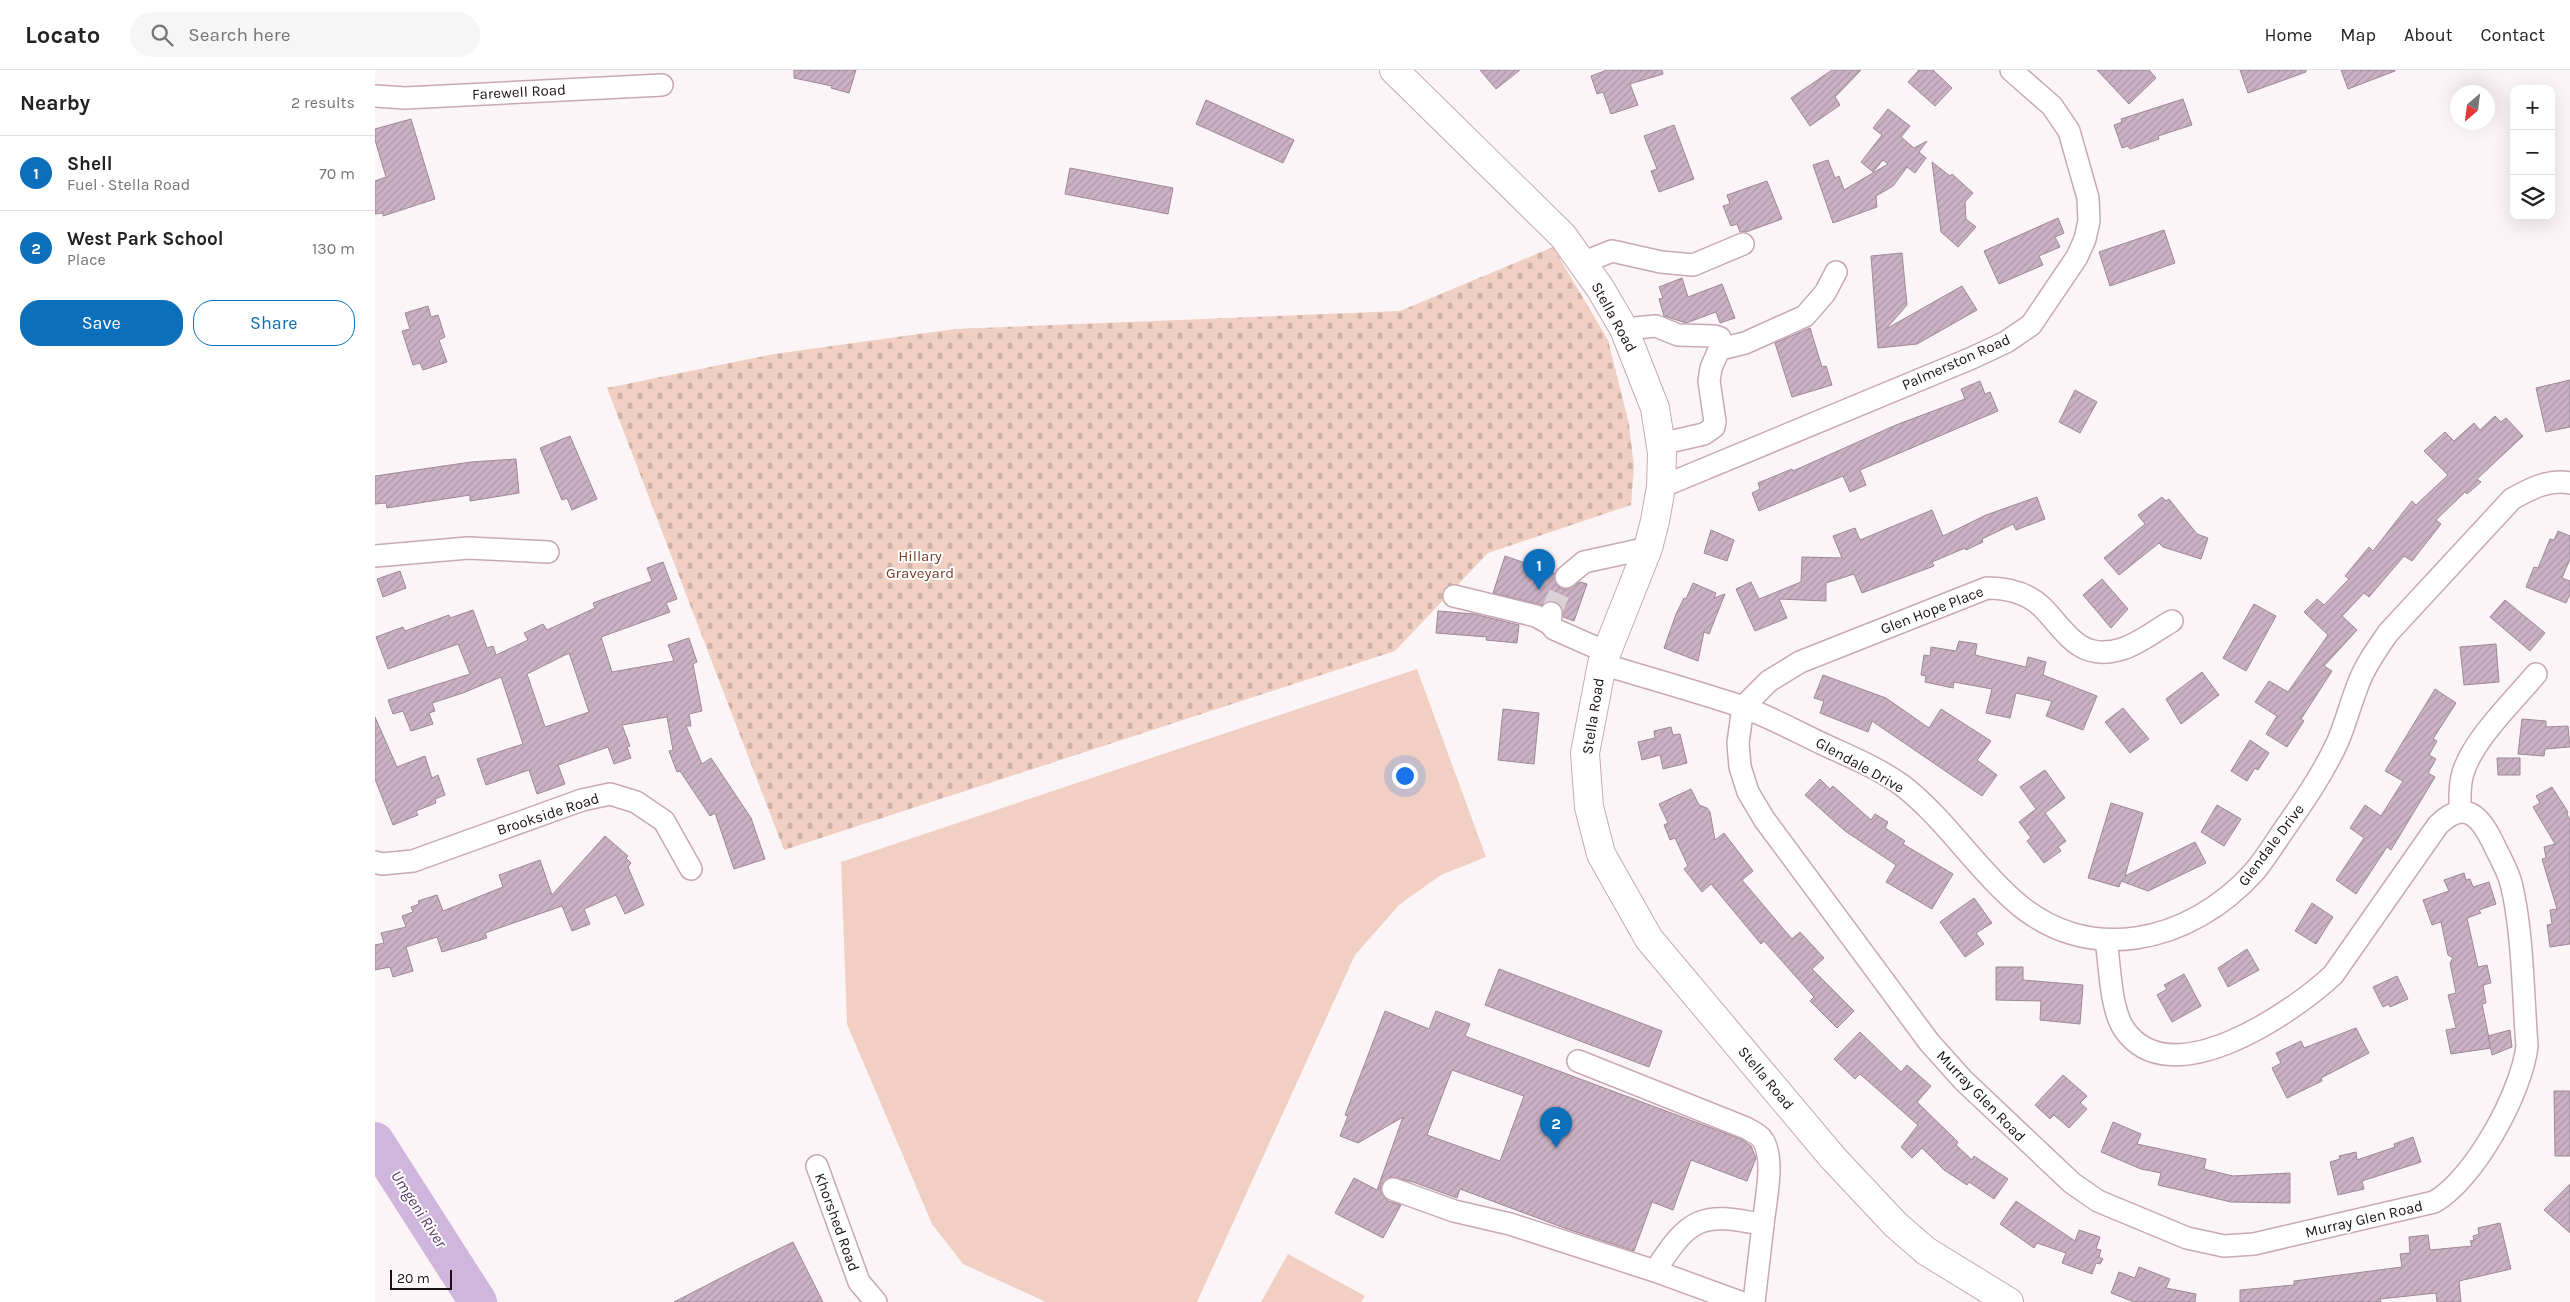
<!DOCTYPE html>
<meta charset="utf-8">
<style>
:root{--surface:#fff;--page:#f6f6f6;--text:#222;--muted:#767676;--line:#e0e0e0;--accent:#0c6fbb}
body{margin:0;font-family:Karla,sans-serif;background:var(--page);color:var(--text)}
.controls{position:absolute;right:15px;top:15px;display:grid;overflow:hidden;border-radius:10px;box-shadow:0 5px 20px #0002}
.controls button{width:45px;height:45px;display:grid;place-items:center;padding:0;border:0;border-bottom:1px solid var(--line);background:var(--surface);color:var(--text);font:25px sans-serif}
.compass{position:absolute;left:2075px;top:15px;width:45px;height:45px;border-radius:50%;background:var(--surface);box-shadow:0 5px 20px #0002;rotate:208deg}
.scale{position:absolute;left:15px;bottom:12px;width:62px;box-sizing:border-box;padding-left:5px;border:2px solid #1c1215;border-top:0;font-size:14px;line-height:18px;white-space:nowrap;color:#1c1215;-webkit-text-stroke:4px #fff;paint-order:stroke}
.you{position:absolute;left:1029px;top:705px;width:18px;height:18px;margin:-12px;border:4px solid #fff;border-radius:50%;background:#1a73e8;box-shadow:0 0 0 8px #1a73e833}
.badge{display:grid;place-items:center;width:32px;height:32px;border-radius:50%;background:var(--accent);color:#fff;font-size:16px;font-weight:700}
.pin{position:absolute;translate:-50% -41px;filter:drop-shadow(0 1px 2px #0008)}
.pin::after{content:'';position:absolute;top:26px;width:18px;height:15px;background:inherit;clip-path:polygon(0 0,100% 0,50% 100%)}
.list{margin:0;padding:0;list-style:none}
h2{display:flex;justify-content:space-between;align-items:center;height:65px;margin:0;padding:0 20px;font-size:21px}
h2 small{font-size:16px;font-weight:400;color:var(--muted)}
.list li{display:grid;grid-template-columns:32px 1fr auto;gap:15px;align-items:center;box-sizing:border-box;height:75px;padding:0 20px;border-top:1px solid var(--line)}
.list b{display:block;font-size:19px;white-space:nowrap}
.list p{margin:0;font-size:16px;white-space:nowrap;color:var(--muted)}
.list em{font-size:16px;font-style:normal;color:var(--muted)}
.actions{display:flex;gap:10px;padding:15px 20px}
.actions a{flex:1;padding:11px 0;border:1px solid var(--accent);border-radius:20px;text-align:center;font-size:18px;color:var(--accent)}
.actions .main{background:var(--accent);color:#fff}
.icon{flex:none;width:28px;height:28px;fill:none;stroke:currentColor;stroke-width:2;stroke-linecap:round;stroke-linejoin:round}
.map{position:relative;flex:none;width:2195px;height:1232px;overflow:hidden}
header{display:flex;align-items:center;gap:30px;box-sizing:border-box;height:70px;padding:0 25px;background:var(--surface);border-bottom:1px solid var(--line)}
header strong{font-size:24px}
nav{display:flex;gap:28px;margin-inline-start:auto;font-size:18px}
.search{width:350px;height:45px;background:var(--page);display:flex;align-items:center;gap:12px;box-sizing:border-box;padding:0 18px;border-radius:28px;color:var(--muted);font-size:19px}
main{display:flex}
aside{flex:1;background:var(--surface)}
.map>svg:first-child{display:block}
</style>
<header>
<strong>Locato</strong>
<div class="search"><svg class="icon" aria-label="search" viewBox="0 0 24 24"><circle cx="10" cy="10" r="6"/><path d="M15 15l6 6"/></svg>Search here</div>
<nav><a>Home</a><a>Map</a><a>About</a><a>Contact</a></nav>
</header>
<main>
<aside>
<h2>Nearby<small>2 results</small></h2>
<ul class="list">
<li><span class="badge">1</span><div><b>Shell</b><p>Fuel · Stella Road</p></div><em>70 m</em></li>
<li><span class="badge">2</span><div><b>West Park School</b><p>Place</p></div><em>130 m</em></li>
</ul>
<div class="actions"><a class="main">Save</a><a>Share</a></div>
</aside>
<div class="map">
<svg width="2195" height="1232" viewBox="0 0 2195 1232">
<defs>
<pattern id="cemetery-stones" width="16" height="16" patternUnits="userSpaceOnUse" patternTransform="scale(1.25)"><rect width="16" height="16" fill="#f1d0c3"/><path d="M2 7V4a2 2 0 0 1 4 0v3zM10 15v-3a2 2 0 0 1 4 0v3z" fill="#ceb2a7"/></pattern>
<pattern id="building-hatch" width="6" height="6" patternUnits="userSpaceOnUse" patternTransform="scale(1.25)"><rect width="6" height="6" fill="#cab1c3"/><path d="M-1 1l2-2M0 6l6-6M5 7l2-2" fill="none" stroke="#ad97a7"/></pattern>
</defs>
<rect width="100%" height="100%" fill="#fcf5f7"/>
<g fill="#f1d0c3">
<path d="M1042 599 1111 787 1066 805 1025 834 980 885 822 1232H671L588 1194 557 1154 472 954 466 792Z"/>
<path d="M913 1184 990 1226 986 1232H886Z"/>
</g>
<path fill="url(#cemetery-stones)" d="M1178 177 1233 270 1254 354 1259 397 1256 435 1113 483 1020 581 409 780 232 318 399 284 580 259 1025 241Z"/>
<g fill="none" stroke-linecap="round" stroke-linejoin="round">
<path stroke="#d0b6dc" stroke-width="38" d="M0 1071 103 1232"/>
</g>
<g fill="url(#building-hatch)" stroke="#9f8898" fill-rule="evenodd">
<path d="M419 0H481L474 23 456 18 457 16 419 8Z"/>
<path d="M1105 0H1145L1121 19Z"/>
<path d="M1232 0H1287L1288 4 1255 14 1263 35 1236 44 1228 22 1222 24 1216 6Z"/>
<path d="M1457 0H1486L1460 27 1465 35 1435 56 1416 28Z"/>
<path d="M1544 0H1558L1577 18 1560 36 1533 12Z"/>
<path d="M1722 0H1774L1781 8 1754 34Z"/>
<path d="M1865 0H1931V2L1873 23Z"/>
<path d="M1966 0H2020V1L1973 19Z"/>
<path d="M1808 29 1817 55 1783 66 1784 69 1755 79 1753 76 1747 78 1739 55 1747 52 1746 49Z"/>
<path d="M831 30 919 70 908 93 821 54Z"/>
<path d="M1513 39 1535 56 1526 67 1539 78 1552 71 1544 82 1551 88 1540 103 1532 97 1518 116 1501 126 1502 137 1458 153 1438 95 1453 90 1460 108 1464 106 1469 120 1513 94 1508 90 1498 102 1486 92 1507 65 1498 58Z"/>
<path d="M36 49 60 129 8 146V143L0 144V111L11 107 0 70V59Z"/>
<path d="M1299 55 1319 109 1284 122 1276 101 1282 99 1269 66Z"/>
<path d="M1557 92 1575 106 1577 104 1598 123 1590 132 1591 149 1601 157 1583 177 1566 162Z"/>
<path d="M695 98 798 118 793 144 690 124Z"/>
<path d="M1392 111 1407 149 1371 162H1365L1362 154 1356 156 1348 136 1355 134 1352 125Z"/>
<path d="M1683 148 1689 163 1680 167 1685 177 1664 186 1668 195 1624 214 1609 181Z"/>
<path d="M1789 160 1800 193 1735 216 1724 182Z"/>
<path d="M1527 183 1532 235 1511 259 1587 216 1602 240 1542 274 1503 278 1496 186Z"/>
<path d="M1307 208 1313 227 1347 214 1360 248 1345 253 1341 242 1311 253 1289 246 1284 229 1288 228 1284 217Z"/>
<path d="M53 236 56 247 63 245 70 267 64 270 72 292 48 300 45 293 38 295 27 261 35 259 30 243Z"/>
<path d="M1435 258 1447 297 1451 296 1457 315 1417 327 1400 273Z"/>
<path d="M2195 310V357L2171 362 2161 318Z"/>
<path d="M1605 311 1610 324 1615 322 1623 341 1485 400 1491 415 1475 422 1468 406 1384 441 1377 423 1385 419 1383 413 1417 399 1418 401 1521 355 1590 329 1586 319Z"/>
<path d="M1700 320 1722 332 1705 363 1684 352Z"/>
<path d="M2120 346 2126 352 2131 348 2148 366 2102 409 2106 412 2092 424 2090 422 2061 450 2066 454 2037 491 2029 486 1994 527 1989 523 1967 546 1982 560 1949 596 1957 601 1926 649 1929 651 1912 677 1891 664 1902 646 1880 632 1894 611 1913 622 1953 565 1929 542 1942 529 1949 535 1974 509 1970 506 1994 477 1998 481 2037 431 2041 435 2073 405 2049 381 2070 362 2079 371 2099 353 2105 360Z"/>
<path d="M195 366 222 429 197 440 192 428 187 430 165 378Z"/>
<path d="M141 389 144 423 95 431V425L12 438 11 433 0 434V406L96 392Z"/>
<path d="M1662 427 1670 449 1641 460 1638 454 1607 469 1608 472 1591 480 1590 478 1557 492 1559 496 1487 523 1479 504 1451 513V531L1404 529 1412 548 1380 561 1361 519 1376 512 1384 529 1426 512 1427 487 1467 488 1458 466 1480 458 1485 470 1557 440 1568 466 1611 445Z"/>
<path d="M1787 427 1791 431 1794 429 1822 464 1833 468 1826 489 1788 477 1784 473 1744 505 1729 488 1770 454 1763 445Z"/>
<path d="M1336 460 1359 470 1352 491 1329 483Z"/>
<path d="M2183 461 2195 466V489L2187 508 2195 511V524L2191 533 2151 517 2159 497 2163 498 2175 469 2179 470Z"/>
<path d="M1130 486 1179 503 1181 515 1187 519H1194L1205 512 1212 514 1199 551 1188 547 1187 537 1178 531 1167 535 1118 523Z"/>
<path d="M288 492 302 529 291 533 295 542 226 567 237 602 299 591 293 575 314 568 322 592 318 594 327 641 314 644 316 656H311L327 694 336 688 376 748 390 789 359 799 340 743 335 746 305 701 302 702 294 681 298 680 292 647 247 655 255 676 252 677 256 688 239 694 233 677 183 695 190 714 162 724 154 700 111 715 102 689 148 674 126 607 88 623 57 633 60 641 54 643 58 654 36 661 28 641 18 644 13 630 95 604 83 574 13 599 1 567 28 557 30 561 74 545 75 548 98 540 112 578 118 576 121 585 153 570 149 563 168 554 172 560 220 538 218 533 277 511 272 498ZM194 583 214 642 170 657 152 604Z"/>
<path d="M25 501 31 518 8 527 2 509Z"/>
<path d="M1727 509 1753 539 1736 558 1708 525Z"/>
<path d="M1318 513 1341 523 1339 528 1350 524 1334 564 1329 562 1323 591 1289 578 1301 544 1309 528 1311 529Z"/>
<path d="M2130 530 2170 563 2155 581 2115 547Z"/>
<path d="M1879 534 1901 546 1871 601 1848 588Z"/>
<path d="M1063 541 1099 544 1144 555 1142 573 1111 570 1112 567 1061 563Z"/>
<path d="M1584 571 1602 574 1600 585 1651 597 1653 587 1671 592 1668 605 1722 626 1708 660 1671 646 1677 631 1641 623 1635 648 1611 643 1617 619 1579 612 1578 618 1550 612 1551 606 1546 605 1549 585 1555 586 1556 577 1581 581Z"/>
<path d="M2121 574 2124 612 2089 615 2085 577Z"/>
<path d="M1827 602 1844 625 1806 654 1791 629Z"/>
<path d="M1448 605 1511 628 1554 658 1566 639 1616 671 1602 690 1622 705 1607 726 1497 651 1493 662 1445 643 1449 631 1439 628Z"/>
<path d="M2060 619 2081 633 2058 669 2062 671 2054 685 2061 689 2053 703 2060 707 2016 780 2012 777 1981 824 1961 810 1989 768 1975 758 1990 735 2006 746 2028 711 2010 701Z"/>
<path d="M1748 638 1774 669 1755 683 1730 652Z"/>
<path d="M1128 639 1164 643 1159 694 1123 690Z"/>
<path d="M0 647 22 697 50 686 57 708 63 705 70 725 60 729 61 733 41 741 43 745 18 755 0 709Z"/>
<path d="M2147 649 2171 651V657L2193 656 2195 677 2170 679 2169 686 2143 684Z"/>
<path d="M1296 657 1298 665 1305 664 1312 693 1288 699 1285 685 1267 690 1263 672 1280 668 1279 661Z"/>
<path d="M1875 670 1894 683 1883 700 1880 698 1872 711 1856 701Z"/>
<path d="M2122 688H2145V705H2123Z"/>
<path d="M1670 700 1690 728 1670 743 1691 771 1683 777 1686 781 1669 793 1652 771 1656 768 1644 752 1661 739 1645 717Z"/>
<path d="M1445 709 1455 719 1458 716 1496 750 1500 744 1513 752 1510 758 1530 771 1528 774 1578 804 1557 839 1511 812 1521 795 1470 761 1430 725Z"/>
<path d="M2177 717 2193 742 2192 744 2195 750V874L2175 877 2172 855 2177 854 2175 840 2182 839 2167 789 2171 788 2169 777 2180 774 2158 737 2165 733 2161 726Z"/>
<path d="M1316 719 1324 735 1332 738 1335 742 1340 770 1349 763 1378 801 1367 810 1417 869 1425 862 1449 888 1437 899 1479 941 1462 958 1435 931 1439 927 1389 871 1386 874 1336 814 1327 822 1309 799 1313 796 1300 768 1295 770 1289 755 1293 753 1284 734Z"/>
<path d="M1736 733 1768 743 1750 806 1820 772 1831 793 1773 821 1746 811 1744 817 1713 808Z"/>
<path d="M1842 735 1866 749 1849 776 1826 762Z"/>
<path d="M230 766 253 786 251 788 256 793 253 797 269 835 250 844 241 825 209 839 215 854 197 861 187 836 110 863 112 868 67 882 62 867 31 877 38 901 18 907 15 897 0 900V875L9 873 6 863 31 857 27 846 38 842 36 837 44 834 43 831 62 825 68 841 128 817 124 805 165 790 177 825Z"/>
<path d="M2089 803 2091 810 2095 809 2098 817 2114 812 2121 834 2104 840 2106 843 2092 848 2103 897 2112 895 2116 913 2108 915 2111 933 2107 934 2116 978 2076 984 2071 960 2081 958 2073 925 2081 923 2075 893 2078 888 2073 885 2066 852 2057 855 2048 830 2074 821 2069 810Z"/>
<path d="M1599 828 1617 853 1601 863 1609 874 1590 887 1565 852Z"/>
<path d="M1937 833 1958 847 1941 874 1920 861Z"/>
<path d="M1872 879 1884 900 1853 917 1843 898Z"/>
<path d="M1621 897H1648V910L1708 915 1705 954 1665 950 1666 931 1621 930Z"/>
<path d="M1124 899 1287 961 1274 997 1110 935Z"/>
<path d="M1809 904 1826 936 1797 952 1782 925 1792 919 1789 915Z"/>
<path d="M2022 906 2033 929 2015 937 2014 934 2008 937 1998 917Z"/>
<path d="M1010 941 1054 959 1061 941 1095 954 1090 966 1366 1069 1376 1076 1381 1088 1372 1111 1316 1090 1298 1140 1277 1132 1259 1181 1192 1159 1085 1119 1082 1128 1038 1112 1016 1107 1006 1114V1122L1013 1131 1026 1135 1008 1168 960 1143 979 1108 1002 1120 1028 1047 983 1073 965 1066 973 1046 970 1045ZM1077 1000 1149 1026 1125 1091 1052 1065Z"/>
<path d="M1981 958 1994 983 1946 1008 1947 1011 1912 1028 1897 998 1906 993 1901 983 1926 971 1929 978Z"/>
<path d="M2135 960 2137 977 2117 985 2113 966Z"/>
<path d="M1485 962 1526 1002 1532 995 1556 1016 1542 1032 1583 1072 1581 1075 1597 1090 1599 1086 1633 1109 1619 1129 1594 1112 1592 1115 1569 1100 1547 1078 1537 1088 1526 1077 1543 1055 1485 1004 1480 1009 1459 989Z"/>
<path d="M1688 1005 1712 1026 1705 1033 1712 1039 1694 1058 1679 1045 1675 1049 1660 1035Z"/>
<path d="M2179 1021H2195V1086H2180Z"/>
<path d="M1738 1052 1766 1064 1762 1074 1831 1089 1829 1099 1858 1106 1915 1103V1133L1856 1132 1783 1115 1786 1103 1766 1099 1726 1082Z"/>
<path d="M2038 1067 2046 1092 1987 1111 1989 1119 1963 1125 1955 1092 1965 1089 1964 1086 1981 1082 1982 1090 2020 1077 2019 1074Z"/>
<path d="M2195 1114V1163L2169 1140Z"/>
<path d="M1641 1131 1700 1171 1704 1160 1725 1167 1721 1179 1726 1180 1724 1187 1728 1189 1725 1194 1721 1193 1717 1204 1687 1193 1691 1183 1662 1173 1659 1178 1625 1154Z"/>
<path d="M2125 1153 2136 1199 2084 1211 2086 1232H2062L2061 1223 2005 1229 2006 1232H1865V1220L1919 1215V1211L2027 1197 2025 1184 2035 1183 2034 1167 2053 1165 2055 1180 2097 1176 2095 1171 2099 1170 2098 1166 2104 1164 2103 1158Z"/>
<path d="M418 1172 448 1232H299L371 1195Z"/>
<path d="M1764 1197 1795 1209 1791 1218 1821 1224 1820 1232H1759L1736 1223 1744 1202 1760 1208Z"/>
</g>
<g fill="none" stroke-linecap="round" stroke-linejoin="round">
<path stroke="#dad3d5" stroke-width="21" stroke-dasharray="21 11" stroke-linecap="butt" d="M1176 543 1191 507"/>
<defs>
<g id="minor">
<path d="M0 26 30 28 287 15"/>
<path d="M1207 193 1237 181 1286 192 1318 195 1368 174"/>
<path d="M1249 259 1281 256 1303 265 1339 266 1345 268 1347 273 1336 298 1334 311 1340 352 1339 357 1329 364 1285 374"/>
<path d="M1345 279 1370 273 1430 246 1450 223 1461 202"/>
<path d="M1286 417 1597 288 1631 272 1656 255 1702 187 1710 169 1714 151 1713 128 1694 61 1677 36 1636 0"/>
<path d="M0 486 93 478 173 482"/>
<path d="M1191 507 1209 492 1273 478"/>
<path d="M1079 526 1161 546 1175 554"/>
<path d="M1176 543 1175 554 1179 559 1231 582"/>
<path d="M1227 594C1273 608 1320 621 1365 636 1394 646 1422 662 1450 675 1476 687 1505 699 1528 716 1569 748 1598 794 1636 828 1711 898 1815 873 1879 802 1889 790 1898 776 1906 764 1927 734 1948 704 1963 671 1971 652 1976 632 1984 612 1991 594 2002 579 2013 563L2137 429C2155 419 2173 409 2195 413"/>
<path d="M2085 741C2085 728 2084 715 2088 703 2097 671 2139 630 2161 604"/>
<path d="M0 792 7 794 38 791 207 730 235 724 261 732 289 751 316 799"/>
<path d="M1731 870C1735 895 1735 938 1749 959 1795 1027 1917 943 1958 905L2063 755C2094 725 2109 753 2122 781 2127 791 2133 802 2136 813 2148 861 2148 926 2152 976 2147 1022 2099 1110 2059 1132L1879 1174 1849 1176 1812 1168 1723 1131 1697 1113 1588 1010 1554 972 1389 749 1373 722 1365 697 1363 673 1368 637 1394 611 1425 592 1612 518C1632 518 1653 523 1668 538 1692 563 1705 592 1747 579 1764 574 1781 560 1797 551"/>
<path d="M1203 991 1371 1058C1376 1061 1384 1064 1387 1069 1401 1087 1390 1133 1388 1155"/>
<path d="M442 1096 484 1212 501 1232"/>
<path d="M1018 1119 1079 1141 1135 1154 1280 1201 1365 1232"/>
<path d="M1280 1201C1314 1148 1326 1141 1388 1155L1379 1232"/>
</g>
<path id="major" d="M1019 0 1188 166 1225 218 1249 259 1280 338 1287 383 1286 417 1280 451 1273 478 1227 594 1210 683 1214 737 1226 784 1274 869 1458 1088 1521 1155 1551 1181 1634 1232"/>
</defs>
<use href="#minor" stroke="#c8a9b2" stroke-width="24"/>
<use href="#major" stroke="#c8a9b2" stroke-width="30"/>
<use href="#minor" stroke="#fff" stroke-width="21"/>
<use href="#major" stroke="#fff" stroke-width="28"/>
</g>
<g text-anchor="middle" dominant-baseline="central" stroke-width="4" stroke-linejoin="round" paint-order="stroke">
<g font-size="15" fill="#1c1215" stroke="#fff">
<text transform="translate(144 22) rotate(-3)">Farewell Road</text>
<text transform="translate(1239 247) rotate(61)">Stella Road</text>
<text transform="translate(1581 292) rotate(-24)">Palmerston Road</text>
<text transform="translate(1557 540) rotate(-21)">Glen Hope Place</text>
<text transform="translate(1218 646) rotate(-81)">Stella Road</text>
<text transform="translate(1485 695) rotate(29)">Glendale Drive</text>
<text transform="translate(173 744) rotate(-18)">Brookside Road</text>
<text transform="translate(1896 775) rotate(-53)">Glendale Drive</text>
<text transform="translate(1391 1008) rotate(50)">Stella Road</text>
<text transform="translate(1606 1026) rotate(46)">Murray Glen Road</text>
<text transform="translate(1989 1149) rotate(-13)">Murray Glen Road</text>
<text transform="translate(462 1152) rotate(70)">Khorshed Road</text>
</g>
<g font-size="15" fill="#773c24" stroke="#fff">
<text x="545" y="486">Hillary<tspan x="545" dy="17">Graveyard</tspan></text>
</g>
<g font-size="16" font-style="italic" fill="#573566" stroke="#fff">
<text transform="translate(44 1139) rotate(57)">Umgeni River</text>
</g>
</g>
</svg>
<div class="controls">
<button>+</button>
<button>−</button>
<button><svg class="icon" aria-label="layers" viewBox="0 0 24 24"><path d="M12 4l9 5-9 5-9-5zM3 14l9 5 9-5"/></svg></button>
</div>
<svg class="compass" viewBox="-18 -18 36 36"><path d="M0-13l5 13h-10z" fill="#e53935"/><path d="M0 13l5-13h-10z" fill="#767676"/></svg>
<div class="scale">20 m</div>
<div class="you"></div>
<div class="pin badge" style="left:1164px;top:520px">1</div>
<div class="pin badge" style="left:1181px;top:1078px">2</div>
</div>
</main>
